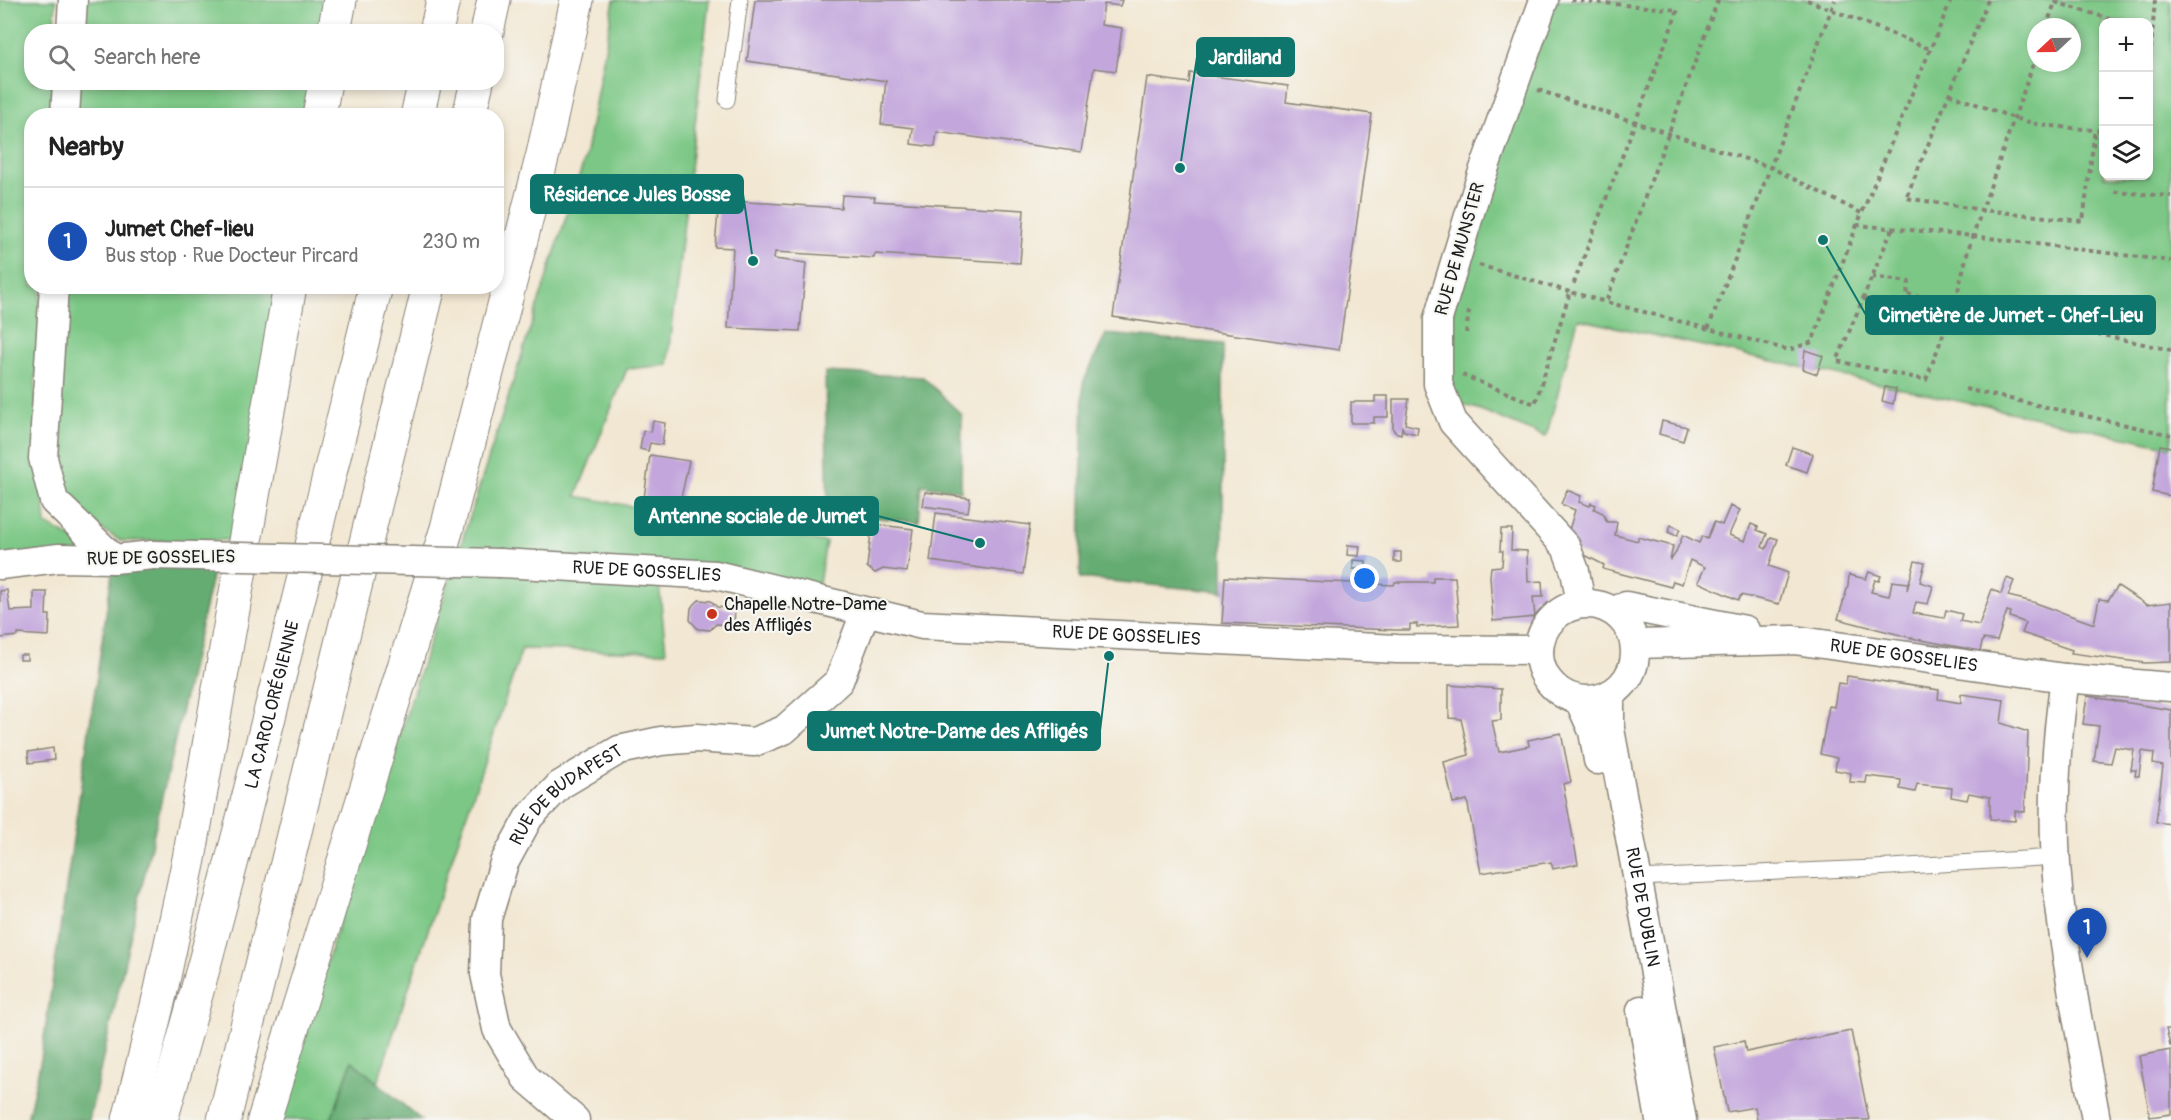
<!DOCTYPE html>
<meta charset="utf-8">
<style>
:root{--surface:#fff;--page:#f2f2f2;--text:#222;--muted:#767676;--line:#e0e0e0;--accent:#c8321e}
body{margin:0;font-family:Pangolin,sans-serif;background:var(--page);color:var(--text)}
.controls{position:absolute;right:18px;top:18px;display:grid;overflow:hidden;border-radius:12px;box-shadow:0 3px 9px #0003}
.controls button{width:54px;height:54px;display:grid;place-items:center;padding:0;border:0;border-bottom:2px solid var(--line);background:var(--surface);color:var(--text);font:30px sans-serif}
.compass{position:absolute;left:2027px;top:18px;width:54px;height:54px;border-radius:50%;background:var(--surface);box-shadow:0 3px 9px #0003;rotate:248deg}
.you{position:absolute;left:1365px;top:579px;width:21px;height:21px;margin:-15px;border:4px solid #fff;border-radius:50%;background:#1a73e8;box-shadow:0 0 0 9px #1a73e833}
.badge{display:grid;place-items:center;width:39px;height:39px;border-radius:50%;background:var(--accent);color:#fff;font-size:20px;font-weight:700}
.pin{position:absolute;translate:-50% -50px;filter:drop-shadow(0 2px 3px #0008)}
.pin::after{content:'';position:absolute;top:32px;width:21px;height:18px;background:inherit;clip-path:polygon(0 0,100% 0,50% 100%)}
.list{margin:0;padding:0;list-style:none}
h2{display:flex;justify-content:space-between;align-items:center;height:78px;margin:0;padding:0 24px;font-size:26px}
h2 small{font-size:20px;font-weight:400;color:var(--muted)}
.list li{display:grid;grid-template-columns:39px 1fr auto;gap:18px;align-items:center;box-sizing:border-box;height:108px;padding:0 24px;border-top:2px solid var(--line)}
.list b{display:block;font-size:22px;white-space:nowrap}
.list p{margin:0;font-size:20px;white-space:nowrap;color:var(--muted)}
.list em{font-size:20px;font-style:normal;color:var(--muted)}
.icon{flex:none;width:33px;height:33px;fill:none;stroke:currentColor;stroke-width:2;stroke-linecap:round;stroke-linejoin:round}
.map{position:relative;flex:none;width:2171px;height:1120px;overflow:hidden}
.search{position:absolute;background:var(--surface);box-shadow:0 3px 9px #0003;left:24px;top:24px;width:480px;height:66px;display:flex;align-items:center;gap:15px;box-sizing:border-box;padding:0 21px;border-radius:24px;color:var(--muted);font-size:22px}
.panel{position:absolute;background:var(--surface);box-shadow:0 3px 9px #0003;left:24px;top:108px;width:480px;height:186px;border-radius:24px}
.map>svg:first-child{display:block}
</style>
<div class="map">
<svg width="2171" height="1120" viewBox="0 0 2171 1120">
<rect width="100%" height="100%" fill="#f6f6f2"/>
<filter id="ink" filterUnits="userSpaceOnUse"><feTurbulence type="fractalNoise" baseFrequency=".0167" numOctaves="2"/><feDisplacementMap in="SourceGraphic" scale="12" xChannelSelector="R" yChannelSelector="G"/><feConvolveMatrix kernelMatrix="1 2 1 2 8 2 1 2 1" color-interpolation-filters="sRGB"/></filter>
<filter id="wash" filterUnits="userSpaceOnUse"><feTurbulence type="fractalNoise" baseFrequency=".008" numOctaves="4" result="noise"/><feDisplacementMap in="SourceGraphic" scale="24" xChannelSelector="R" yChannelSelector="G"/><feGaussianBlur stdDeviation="1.35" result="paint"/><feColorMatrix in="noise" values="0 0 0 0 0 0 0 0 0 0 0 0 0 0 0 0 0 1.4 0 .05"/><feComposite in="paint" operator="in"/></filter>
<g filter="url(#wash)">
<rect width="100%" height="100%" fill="#f2e7d2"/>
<g fill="#7cc785" stroke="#4c7250" stroke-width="1.5" fill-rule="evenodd">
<path d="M0 0H56L54 31 32 32V82L52 83 50 115 32 116V286L41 287 35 388 46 524 101 554 0 565Z"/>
<path d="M79 0H336L330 31 78 32Z"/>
<path d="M614 0H709L668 365 627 369 576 496 826 542 816 600 658 573 666 652 522 649 377 1083 352 1061 331 1120H276L585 158Z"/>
<path d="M1553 0H1659L1699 3 1700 0H2171V447L1578 319 1546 437 1478 409 1444 400 1453 304ZM2104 22H2148V176H2104ZM2036 27H2072V63H2036Z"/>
<path d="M75 83H320L314 115 73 116Z"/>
<path d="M65 287H282L235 540 121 541 54 501Z"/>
</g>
<g fill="#65ac72" stroke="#406447" stroke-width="1.5">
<path d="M1106 334 1223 344V592L1080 578 1083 383Z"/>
<path d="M825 372 923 377 962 415 961 491 922 485 919 522 828 513Z"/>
<path d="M114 559 214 568 89 1120H27L41 1059Z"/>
<path d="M352 1061 421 1120H331Z"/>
</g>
<g id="blocks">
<g fill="#c2a6dc">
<path d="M755 0H1122L1120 6 1104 4 1101 25 1122 28 1116 71 1094 68 1081 152 937 132 935 147 911 144 913 128 881 124 886 81 747 61Z"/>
<path d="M1190 73 1288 86 1286 102 1372 114 1339 350 1113 317 1147 77 1189 83Z"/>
<path d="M842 195 875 197 874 201 1024 210 1020 263 875 254 874 258 775 252 774 259 806 263 800 331 728 328 733 248 715 247 719 200 841 208Z"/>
<path d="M1805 350 1823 356 1817 374 1803 369Z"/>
<path d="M1885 387 1896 389 1893 404 1882 401Z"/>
<path d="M1375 396H1388V417H1374V423H1351V402H1375Z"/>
<path d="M1393 399H1409L1405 424 1418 427 1417 434 1404 431 1402 427 1401 434 1395 432 1393 429Z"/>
<path d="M653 421 665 423 662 445 650 443 648 451 640 449 643 431 651 432Z"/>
<path d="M1662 421 1687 427 1683 441 1659 434Z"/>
<path d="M2160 445 2171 447V496L2152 492Z"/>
<path d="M1792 447 1813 454 1807 472 1786 465Z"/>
<path d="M650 455 689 461 680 503 644 498Z"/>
<path d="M1567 490 1581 496 1579 502 1590 506 1591 503 1596 505 1594 509 1603 513 1607 522H1617L1615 535 1638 541V537L1673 546 1670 561 1675 554 1683 535 1699 543 1702 536 1707 539 1714 522 1722 525 1730 506 1740 510 1729 535 1745 541 1751 524 1758 527 1757 530 1767 534 1762 547 1766 549 1771 537 1778 539 1769 566 1788 573 1779 604 1741 595 1738 600 1698 582 1705 567 1690 560 1682 584 1673 581 1671 587 1603 569 1604 565 1573 549 1566 540 1575 510 1561 504Z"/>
<path d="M925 492 970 498 968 512 923 506Z"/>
<path d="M936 513 1030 525 1023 574 930 561Z"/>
<path d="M872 524 913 529 907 572 883 569 875 573 867 567Z"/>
<path d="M1671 525 1680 529 1677 536 1668 532Z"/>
<path d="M1501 529H1512L1511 550 1527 551 1528 582 1542 581 1543 597H1533L1535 617 1493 621 1490 576 1491 567 1502 566 1503 551H1500Z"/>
<path d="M1348 545 1360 546 1359 556 1347 555Z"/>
<rect x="1394" y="552" width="7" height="10"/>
<path d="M1353 560 1366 561V569H1353Z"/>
<path d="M1915 561 1925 563 1920 582 1933 586 1928 604 1916 602 1913 613 1944 618 1946 610 1962 614 1960 621 1979 625 1992 589 2001 594 2007 578 2014 581 2008 596 2033 602 2094 624 2099 599 2108 600 2118 586 2147 605 2171 602V662L2145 663 2071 653 2072 650 2022 633 2026 623 2010 617 2011 612 2007 611 1997 641 1983 639 1980 651 1916 639 1838 619 1848 586 1849 575 1866 579 1869 572 1881 576 1879 581 1875 580 1871 592 1889 596 1892 581 1908 583 1907 590Z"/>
<path d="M1225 577 1394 585 1395 582H1433V577H1455L1459 625 1417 627V624H1410V630H1395L1222 623Z"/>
<path d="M7 590 10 611 34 610V592H47L46 615H50L49 636 18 634V636L0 638V591Z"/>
<path d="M699 600 711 601 717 607 735 609 734 625 716 624 710 630 698 629 690 620 691 608Z"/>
<rect x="20" y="655" width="7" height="5"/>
<path d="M1847 676 1939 690 1938 699 1961 703V694L2004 700 2001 723 2028 732 2025 812 2015 811V821L1990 819V797L1969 793 1967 800 1951 797 1952 788 1917 784 1915 792 1900 789 1901 780 1867 776 1866 783 1850 782 1851 773 1835 770 1837 758 1820 754 1829 706 1834 707 1838 683 1846 684Z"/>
<path d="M1449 685 1501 689V720L1492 721 1499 752 1529 746 1528 740 1561 733 1571 782 1563 784 1578 864 1553 869 1551 862 1481 873 1467 800 1453 803 1444 762 1469 755 1461 719 1449 718Z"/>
<path d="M2087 696 2171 710V824L2156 822 2163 766 2153 764 2154 753 2142 751 2139 776H2135L2136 770H2131L2134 750 2115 747 2111 763 2094 761 2099 726 2083 724Z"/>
<path d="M53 748 54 760 29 763 28 752Z"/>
<path d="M2166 1029H2171V1046H2170Z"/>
<path d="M1851 1031 1869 1120H1757L1755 1107 1727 1112 1714 1047 1744 1041 1746 1052Z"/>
<path d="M2171 1050V1114L2150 1117 2139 1056Z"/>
</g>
</g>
</g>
<g filter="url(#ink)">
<use href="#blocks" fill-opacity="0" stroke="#878277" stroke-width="1.5"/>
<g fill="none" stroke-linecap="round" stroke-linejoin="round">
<defs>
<g id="service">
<path d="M727 100 740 0"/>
<path d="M1636 878 1874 868 2056 857"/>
</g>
<g id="minor">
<path d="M1544 0 1477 189 1438 319V384L1453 422 1566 547 1575 571 1581 604"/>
<path d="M71 32 73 0"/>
<path d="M65 116 67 82"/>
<path d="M54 286 43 458 54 501 114 559"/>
<path id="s1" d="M500 563 716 575 922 625 1397 649 1539 650"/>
<path d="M0 565 59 558 114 559 153 555"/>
<circle cx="1587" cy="652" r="48"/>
<path d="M1613 611 1626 606 1745 630"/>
<path id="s2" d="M1635 644 1794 640 2065 678 2171 687"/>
<path d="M2065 678C2054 756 2050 836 2061 914 2069 983 2084 1051 2096 1120"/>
<path id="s3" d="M1610 694V729L1682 1120"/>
<path d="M1579 700 1593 731 1598 760"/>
<path d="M1641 1010 1660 1120"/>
<path id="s4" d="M575 1120 526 1078 497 1029 485 974 487 919 504 863 529 817 560 785 619 750 661 741 696 738 754 742 784 730 839 681 865 613"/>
</g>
<g id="motorway">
<path d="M334 32 340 0"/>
<path d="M436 32 443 0"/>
<path d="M487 32 494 0"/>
<path d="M319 116 325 82"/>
<path d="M417 116 425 82"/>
<path d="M469 116 477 82"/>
<path d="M129 1120 161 990 189 859 290 286"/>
<path id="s5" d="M161 1120C240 844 307 565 376 286"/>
<path d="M224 1120 429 286"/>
<path d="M264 1120 447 528 543 154 577 0"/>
</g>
</defs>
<use href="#service" stroke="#878277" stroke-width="17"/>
<use href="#minor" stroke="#878277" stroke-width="31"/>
<use href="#motorway" stroke="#878277" stroke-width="35"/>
<g stroke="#878277" stroke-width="4" stroke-dasharray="4.5 4.5" stroke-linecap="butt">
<path d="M1571 0 1678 10 1572 288"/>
<path d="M1718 0 1606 302 1789 350 1812 342 1857 225"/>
<path d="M1807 0 1930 49"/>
<path d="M1951 0 1857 225 1973 236 2171 261"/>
<path d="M1988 0 1906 198 1982 210 2083 221 2095 130"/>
<path d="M2055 2 2120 22"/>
<path d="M2046 27 2056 0"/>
<path d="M2036 56 1968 250 1955 303 2171 350"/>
<path d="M2148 85 2155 0"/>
<path d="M1538 90 1770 167 1861 213"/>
<path d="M1949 94 2014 118 2040 125 2104 131"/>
<path d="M2115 192 2171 196"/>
<path d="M1892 229 1837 361 1926 380 1955 303 1907 294"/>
<path d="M1479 265 1570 292"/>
<path d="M1863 299 1905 305 1909 282 1872 277"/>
<path d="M1708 329 1835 0"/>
<path d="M1466 333 1469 311"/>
<path d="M1462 375 1535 404 1570 292 1606 302"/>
<path d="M1965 389 2171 435"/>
</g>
<use href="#service" stroke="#fff" stroke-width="15"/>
<use href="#minor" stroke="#fff" stroke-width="28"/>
<use href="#motorway" stroke="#fff" stroke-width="33"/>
<defs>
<path id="minor-bridge" d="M153 555 500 563"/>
</defs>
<use href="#minor-bridge" stroke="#878277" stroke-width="31" stroke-linecap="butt"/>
<use href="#minor-bridge" stroke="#fff" stroke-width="28"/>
</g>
</g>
<circle fill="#c8321e" stroke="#f6f6f2" stroke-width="2" cx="712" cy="614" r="6"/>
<g text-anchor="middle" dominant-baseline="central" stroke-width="4.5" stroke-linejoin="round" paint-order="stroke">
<g font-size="18" fill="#1c1c1c" stroke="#f6f6f2">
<text transform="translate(1460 249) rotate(-74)">RUE DE MUNSTER</text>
<text transform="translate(161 558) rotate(-1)">RUE DE GOSSELIES</text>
<text stroke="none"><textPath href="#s1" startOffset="147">RUE DE GOSSELIES</textPath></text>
<text stroke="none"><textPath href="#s1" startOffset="633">RUE DE GOSSELIES</textPath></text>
<text stroke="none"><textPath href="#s2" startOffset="270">RUE DE GOSSELIES</textPath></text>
<text stroke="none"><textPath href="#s5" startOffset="430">LA CAROLORÉGIENNE</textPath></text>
<text stroke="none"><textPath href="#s4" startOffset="386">RUE DE BUDAPEST</textPath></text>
<text stroke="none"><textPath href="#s3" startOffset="216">RUE DE DUBLIN</textPath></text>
</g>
<g font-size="18" fill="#1c1c1c" stroke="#f6f6f2" text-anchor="start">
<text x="724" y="604">Chapelle Notre-Dame<tspan x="724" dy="21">des Affligés</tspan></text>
</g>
</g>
<path fill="none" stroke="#0f766e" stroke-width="2" d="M1180 168L1197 57M753 261L743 194M1823 240L1866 315M980 543L878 516M1109 656L1100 731"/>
<g fill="#0f766e" stroke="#f6f6f2" stroke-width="2">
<circle cx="1180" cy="168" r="6"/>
<circle cx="753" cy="261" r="6"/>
<circle cx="1823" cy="240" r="6"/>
<circle cx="980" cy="543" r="6"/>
<circle cx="1109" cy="656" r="6"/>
</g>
<g fill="#0f766e" stroke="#0f766e" stroke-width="2">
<rect x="1197" y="38" width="97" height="38" rx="6"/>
<rect x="531" y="175" width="212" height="38" rx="6"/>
<rect x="1866" y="296" width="289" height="38" rx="6"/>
<rect x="635" y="497" width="243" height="38" rx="6"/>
<rect x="808" y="712" width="292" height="38" rx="6"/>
</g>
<g font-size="20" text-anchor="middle" font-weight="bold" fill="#fff">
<text x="1245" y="64">Jardiland</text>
<text x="637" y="201">Résidence Jules Bosse</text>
<text x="2011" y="322">Cimetière de Jumet - Chef-Lieu</text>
<text x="757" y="523">Antenne sociale de Jumet</text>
<text x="954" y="738">Jumet Notre-Dame des Affligés</text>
</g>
</svg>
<div class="controls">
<button>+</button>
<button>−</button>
<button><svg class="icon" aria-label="layers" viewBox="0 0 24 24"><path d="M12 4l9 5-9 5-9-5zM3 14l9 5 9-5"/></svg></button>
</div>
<svg class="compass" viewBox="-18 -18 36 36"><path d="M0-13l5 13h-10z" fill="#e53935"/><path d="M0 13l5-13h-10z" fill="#767676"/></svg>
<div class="you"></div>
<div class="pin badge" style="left:2087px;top:958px;background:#1a4fb4">1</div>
<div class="search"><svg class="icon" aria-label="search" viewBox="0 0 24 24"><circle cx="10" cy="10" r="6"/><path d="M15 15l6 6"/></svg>Search here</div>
<section class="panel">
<h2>Nearby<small></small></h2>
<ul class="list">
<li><span class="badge" style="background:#1a4fb4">1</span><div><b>Jumet Chef-lieu</b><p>Bus stop · Rue Docteur Pircard</p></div><em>230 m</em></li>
</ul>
</section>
</div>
